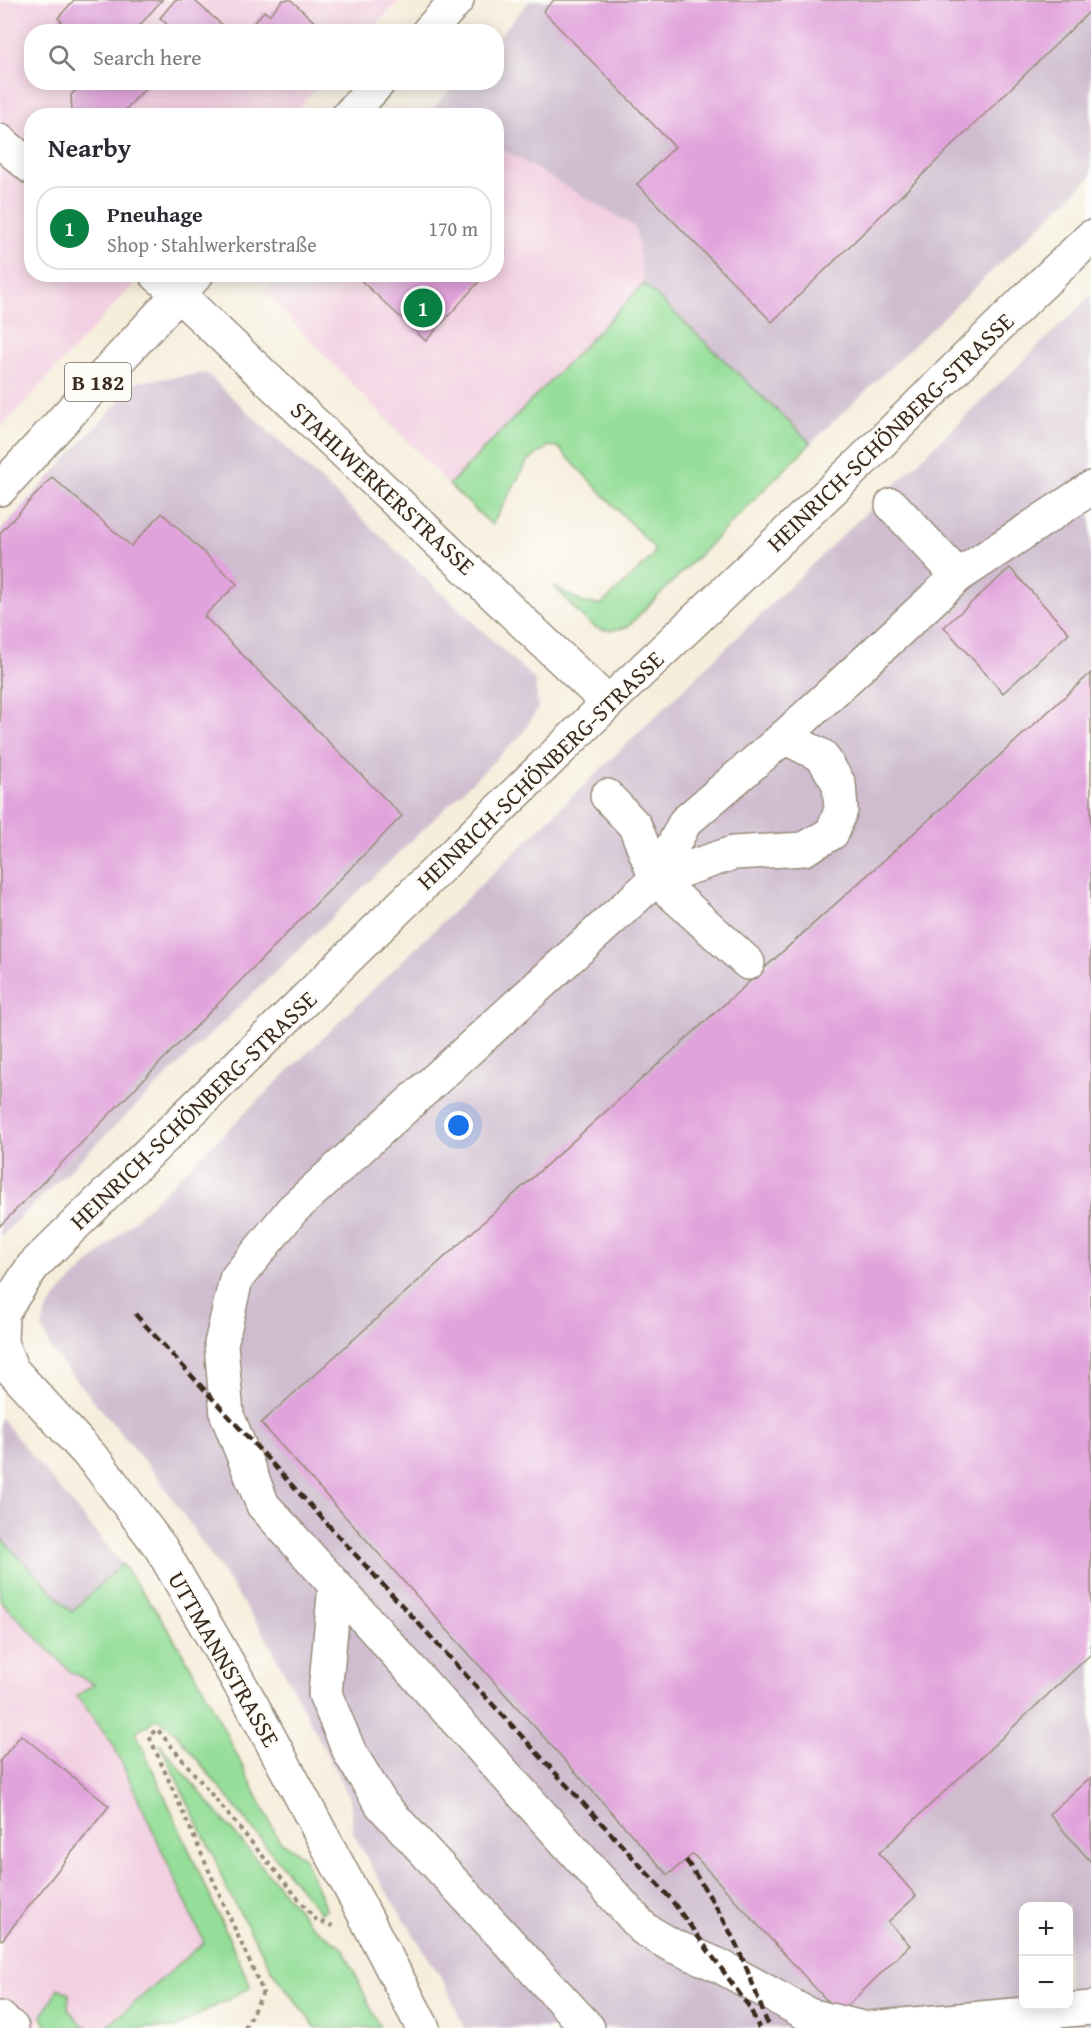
<!DOCTYPE html>
<meta charset="utf-8">
<style>
:root{--surface:#fff;--page:#f2f2f3;--text:#2b2b33;--muted:#7c7c81;--line:#e1e1e2;--accent:#0b8043}
body{margin:0;font-family:"Gentium Book Plus",serif;background:var(--page);color:var(--text)}
.controls{position:absolute;right:18px;bottom:18px;display:grid;overflow:hidden;border-radius:12px;box-shadow:0 3px 15px #0003}
.controls button{width:54px;height:54px;display:grid;place-items:center;padding:0;border:0;border-bottom:2px solid var(--line);background:var(--surface);color:var(--text);font:30px sans-serif}
.you{position:absolute;left:459px;top:1126px;width:21px;height:21px;margin:-15px;border:4px solid #fff;border-radius:50%;background:#1a73e8;box-shadow:0 0 0 9px #1a73e833}
.badge{display:grid;place-items:center;width:39px;height:39px;border-radius:50%;background:var(--accent);color:#fff;font-size:20px;font-weight:700}
.pin{position:absolute;translate:-50% -50%;border:3px solid #fff;box-shadow:0 2px 6px #0006}
.list{margin:0;padding:0;list-style:none}
h2{display:flex;justify-content:space-between;align-items:center;height:78px;margin:0;padding:0 24px;font-size:26px}
h2 small{font-size:20px;font-weight:400;color:var(--muted)}
.list li{display:grid;grid-template-columns:39px 1fr auto;gap:18px;align-items:center;box-sizing:border-box;height:84px;margin:0 12px 12px;padding:0 12px;border:2px solid var(--line);border-radius:24px}
.list b{display:block;font-size:22px;white-space:nowrap}
.list p{margin:0;font-size:20px;white-space:nowrap;color:var(--muted)}
.list em{font-size:20px;font-style:normal;color:var(--muted)}
.icon{flex:none;width:33px;height:33px;fill:none;stroke:currentColor;stroke-width:2;stroke-linecap:round;stroke-linejoin:round}
.map{position:relative;flex:none;width:1091px;height:2028px;overflow:hidden}
.search{position:absolute;background:var(--surface);box-shadow:0 3px 15px #0003;left:24px;top:24px;width:480px;height:66px;display:flex;align-items:center;gap:15px;box-sizing:border-box;padding:0 21px;border-radius:24px;color:var(--muted);font-size:22px}
.panel{position:absolute;background:var(--surface);box-shadow:0 3px 15px #0003;left:24px;top:108px;width:480px;height:174px;border-radius:24px}
.map>svg:first-child{display:block}
</style>
<div class="map">
<svg width="1091" height="2028" viewBox="0 0 1091 2028">
<rect width="100%" height="100%" fill="#fdfcf7"/>
<filter id="ink" filterUnits="userSpaceOnUse"><feTurbulence type="fractalNoise" baseFrequency=".0167" numOctaves="2"/><feDisplacementMap in="SourceGraphic" scale="12" xChannelSelector="R" yChannelSelector="G"/><feConvolveMatrix kernelMatrix="1 2 1 2 8 2 1 2 1" color-interpolation-filters="sRGB"/></filter>
<filter id="wash" filterUnits="userSpaceOnUse"><feTurbulence type="fractalNoise" baseFrequency=".008" numOctaves="4" result="noise"/><feDisplacementMap in="SourceGraphic" scale="24" xChannelSelector="R" yChannelSelector="G"/><feGaussianBlur stdDeviation="1.35" result="paint"/><feColorMatrix in="noise" values="0 0 0 0 0 0 0 0 0 0 0 0 0 0 0 0 0 1.4 0 .05"/><feComposite in="paint" operator="in"/></filter>
<g filter="url(#wash)">
<rect width="100%" height="100%" fill="#f6eddb"/>
<g fill="#f2cfe1">
<path d="M0 0H400L370 31 32 32V82L322 83 291 115 32 116V274L142 275 0 429Z"/>
<path d="M497 146 635 227 644 284 449 485 264 292 280 275 496 274Z"/>
<path d="M0 1600 71 1672 95 1684 77 1696 113 1744 204 1942 106 2028H92L81 2024 67 2008 59 1989 34 2028H0Z"/>
</g>
<g fill="#cfbdcf" fill-rule="evenodd">
<path d="M531 0H1091V177L811 443 644 284 635 227 497 146 496 116 445 115 433 108 456 83 496 82 497 38Z"/>
<path d="M1091 295V2028H464L447 1987 381 1883 353 1833 350 1799 265 1635 157 1476 51 1350 42 1328 46 1311 64 1288ZM1024 1906H1068V2006H1024Z"/>
<path d="M206 373 535 680 538 708 522 734 0 1237V531L137 382Z"/>
<path d="M0 1417 122 1564 72 1612 0 1537Z"/>
</g>
<g fill="#94de99" stroke="#68845c" stroke-width="1.5">
<path d="M644 284 811 443 627 627C617 630 605 632 595 627 584 621 564 596 554 586L583 603 602 604 653 556 654 548 558 447 549 446 527 462 492 525 449 485Z"/>
<path d="M0 1537 72 1612 122 1564 162 1619 203 1687 279 1840 304 1857 326 1909 320 1913 175 1732 157 1718 136 1733 251 1987 175 2028H106L204 1942 113 1744 77 1696 94 1684 71 1672 0 1600Z"/>
<path d="M159 1743 311 1925 343 1948 380 2028H316L275 1975 226 1888 216 1861Z"/>
<path d="M58 1988 69 1993 68 2008 81 2024 92 2028H47L42 2016Z"/>
</g>
<g id="blocks">
<g fill="#e1a3db">
<path d="M74 0H162L140 25 147 32H72L58 18Z"/>
<path d="M175 0H194L230 32H175L160 18Z"/>
<path d="M283 0H291L325 32H254L256 29 252 25 264 11 269 15Z"/>
<path d="M554 0H1091V10L772 322 637 184 675 147 543 11Z"/>
<path d="M66 82H151L120 116H75L72 113 71 95 75 91Z"/>
<path d="M496 246 505 253 496 263Z"/>
<path d="M354 274H486L426 341Z"/>
<path d="M52 477 131 546 162 513 237 584 204 616 402 816 0 1226V533Z"/>
<path d="M1010 568 1069 633 1003 693 944 627Z"/>
<path d="M1091 673V1654L879 1853 916 1896 888 1922 910 1945 839 2014 693 1854 668 1875 261 1423Z"/>
<path d="M21 1735 109 1806 2 1940 0 1939V1761Z"/>
<path d="M1091 1777V1862L1049 1814Z"/>
</g>
</g>
</g>
<g filter="url(#ink)">
<use href="#blocks" fill-opacity="0" stroke="#988c7c" stroke-width="1.5"/>
<g fill="none" stroke-linecap="round" stroke-linejoin="round">
<defs>
<g id="minor">
<path d="M0 141 32 168"/>
<path d="M156 274 178 294 608 703"/>
<path d="M892 505 958 576"/>
<path d="M784 737 958 576 1091 488"/>
<path d="M607 796 635 826 656 879 748 963"/>
<path d="M656 879 733 853 804 849 832 833 841 810 839 784 822 756 784 737 685 822 656 879 292 1210 236 1279 221 1344 227 1415 263 1505 644 1929 671 1945 718 1965 809 2015 863 2028"/>
<path d="M335 1585 325 1694 350 1753 382 1805 588 2028"/>
<path d="M0 2018 12 2028"/>
<path d="M423 2028 363 1912 252 1705 161 1548 97 1463 12 1370 1 1343 2 1313 33 1266 608 703 860 463 1027 298 1091 237"/>
<path d="M869 2028 1091 2008"/>
</g>
<g id="major">
<path d="M428 32 457 0"/>
<path d="M348 116 379 82"/>
<path d="M0 489 197 274"/>
</g>
</defs>
<use href="#minor" stroke="#988c7c" stroke-width="36"/>
<use href="#major" stroke="#988c7c" stroke-width="36"/>
<path stroke="#988c7c" stroke-width="4" stroke-dasharray="4.5 4.5" stroke-linecap="butt" d="M245 2028 263 1992 149 1736 157 1729 317 1921 333 1926"/>
<use href="#minor" stroke="#fff" stroke-width="33"/>
<use href="#major" stroke="#fff" stroke-width="33"/>
<g stroke="#3b2a1e" stroke-width="4.5" stroke-dasharray="9 4.5" stroke-linecap="butt">
<path d="M135 1314 670 1898 750 2008 759 2028"/>
<path d="M686 1860C702 1884 717 1907 730 1932 746 1963 757 1996 769 2028"/>
</g>
</g>
</g>
<g text-anchor="middle" dominant-baseline="central" stroke-width="4.5" stroke-linejoin="round" paint-order="stroke">
<rect fill="#fdfcf7" stroke="#75695f" stroke-width="1.5" x="65" y="363" width="66" height="38" rx="4.5"/>
<g font-size="22" font-weight="bold" fill="#3b2a1e">
<text x="98" y="382">B 182</text>
</g>
<g font-size="24" fill="#3b2a1e" stroke="#fdfcf7">
<text transform="translate(890 432) rotate(-44)">HEINRICH-SCHÖNBERG-STRASSE</text>
<text transform="translate(383 488) rotate(43)">STAHLWERKERSTRASSE</text>
<text transform="translate(540 770) rotate(-44)">HEINRICH-SCHÖNBERG-STRASSE</text>
<text transform="translate(193 1110) rotate(-44)">HEINRICH-SCHÖNBERG-STRASSE</text>
<text transform="translate(224 1659) rotate(60)">UTTMANNSTRASSE</text>
</g>
</g>
</svg>
<div class="controls">
<button>+</button>
<button>−</button>
</div>
<div class="you"></div>
<div class="pin badge" style="left:423px;top:308px">1</div>
<div class="search"><svg class="icon" aria-label="search" viewBox="0 0 24 24"><circle cx="10" cy="10" r="6"/><path d="M15 15l6 6"/></svg>Search here</div>
<section class="panel">
<h2>Nearby<small></small></h2>
<ul class="list">
<li><span class="badge">1</span><div><b>Pneuhage</b><p>Shop · Stahlwerkerstraße</p></div><em>170 m</em></li>
</ul>
</section>
</div>
